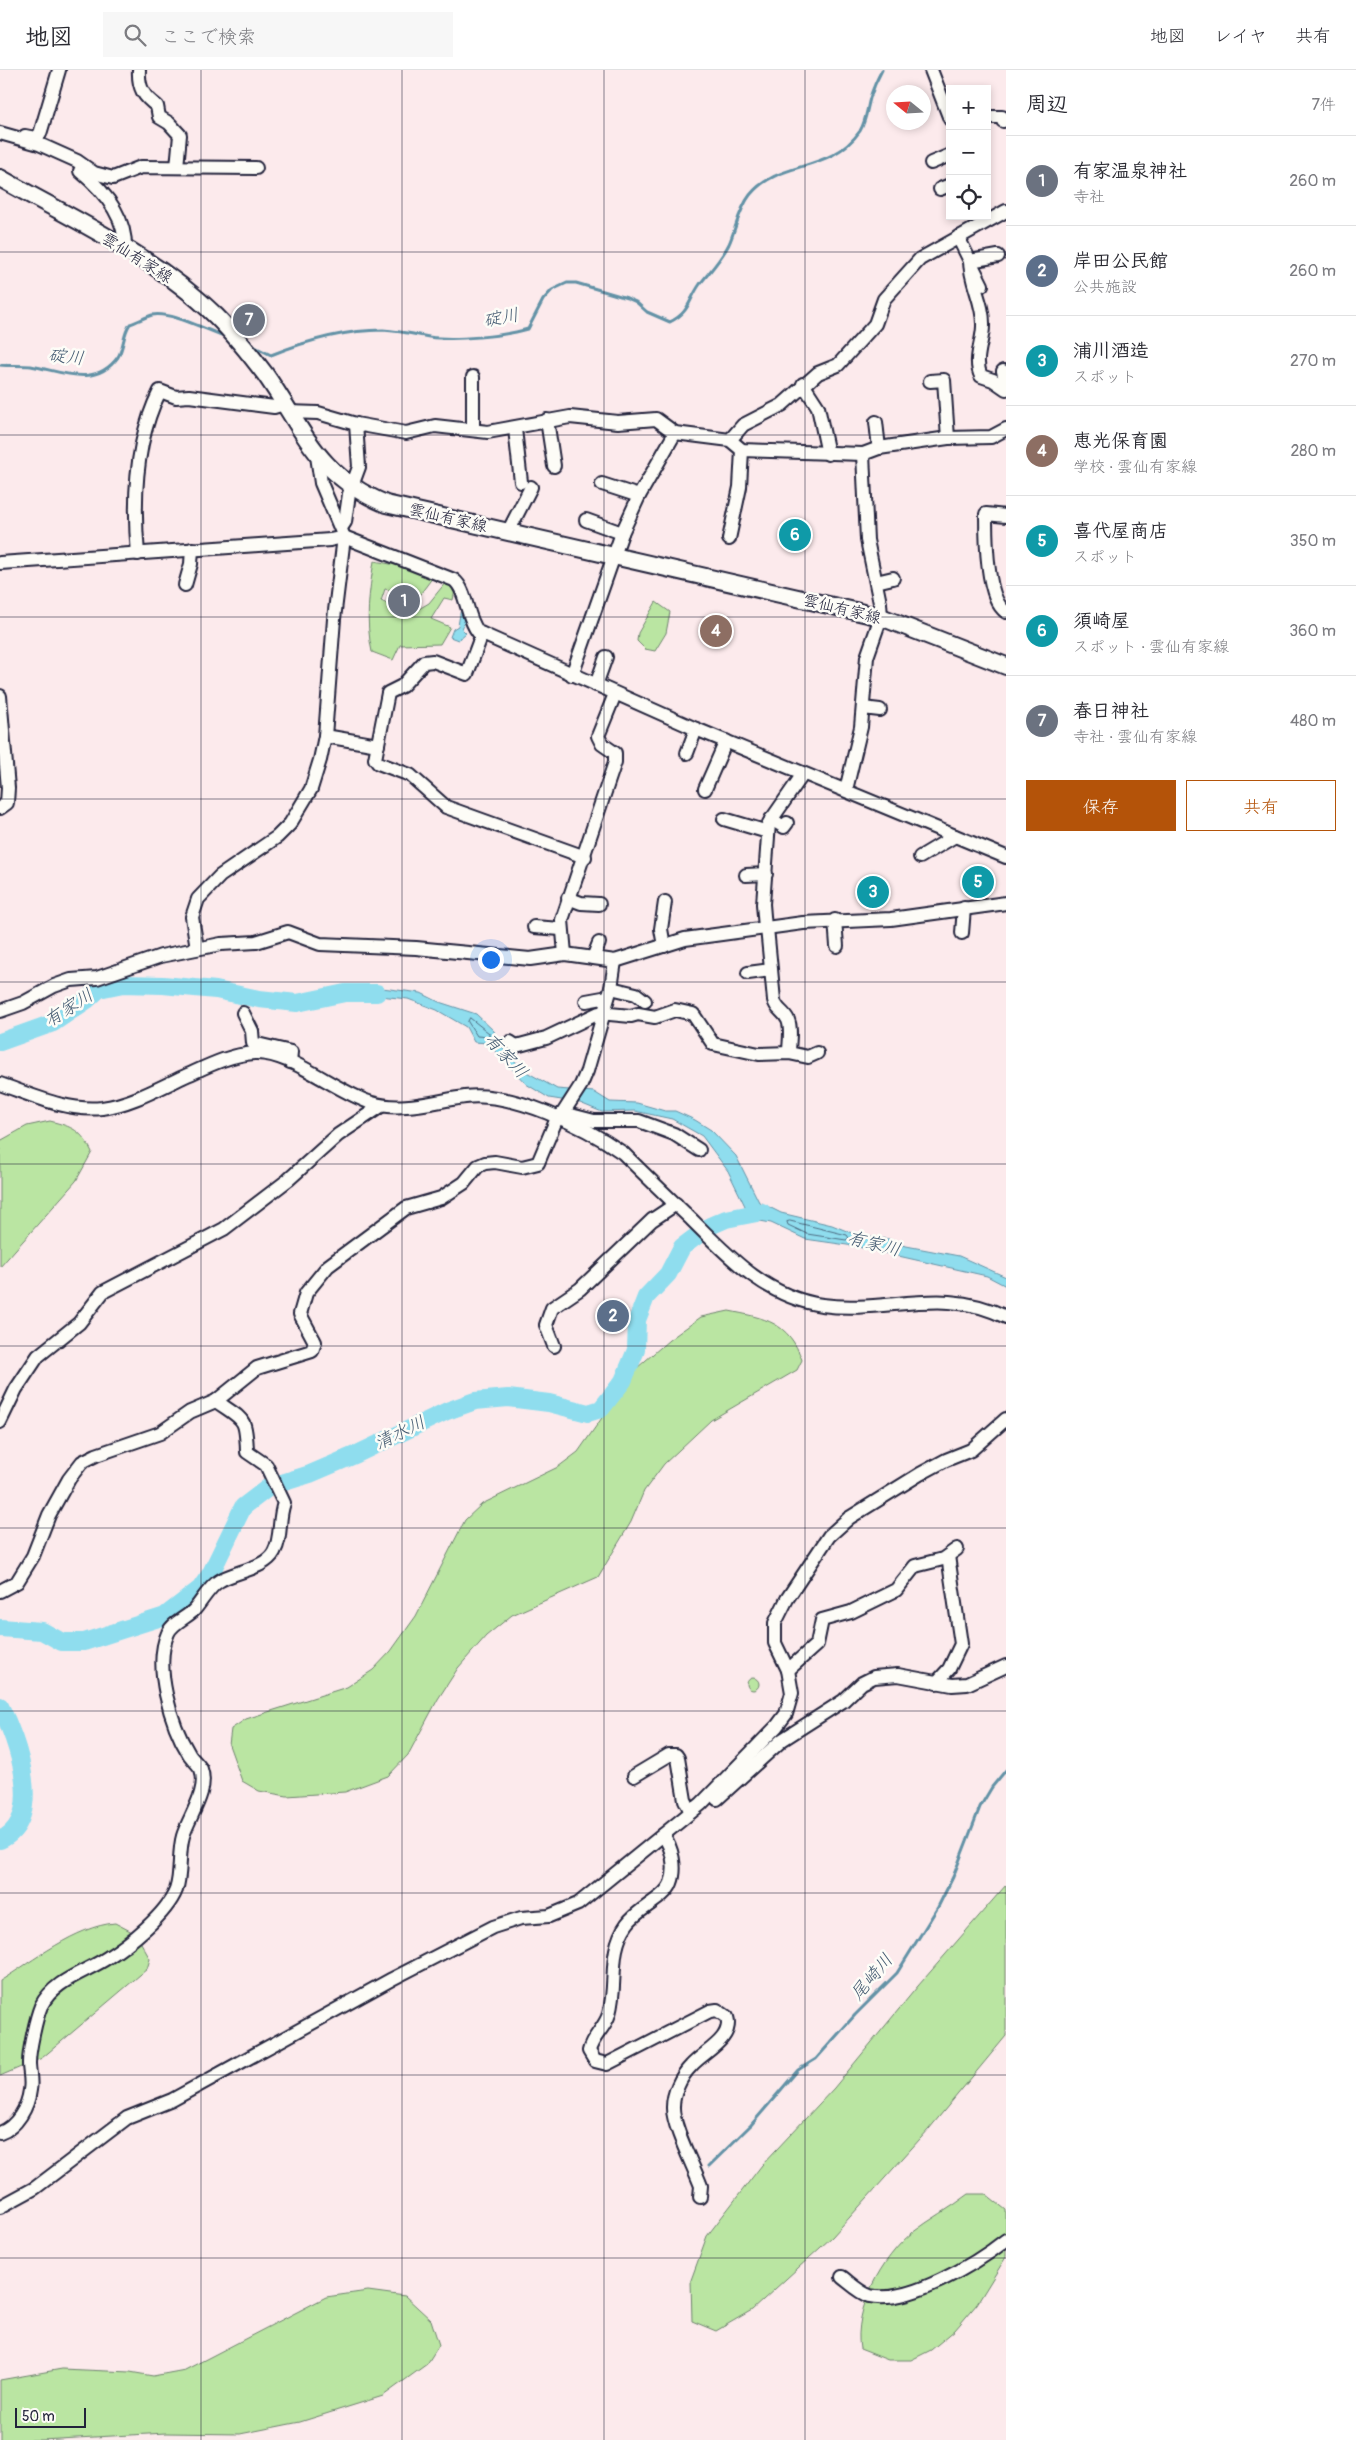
<!DOCTYPE html>
<html lang="ja">
<meta charset="utf-8">
<style>
:root{--surface:#fff;--page:#f7f7f7;--text:#2b2b33;--muted:#7c7c81;--line:#e1e1e2;--accent:#b45309}
body{margin:0;font-family:Pangolin,"Klee One",sans-serif;background:var(--page);color:var(--text)}
.controls{position:absolute;right:15px;top:15px;display:grid;overflow:hidden;border-radius:0px;box-shadow:0 2px 8px #0003}
.controls button{width:45px;height:45px;display:grid;place-items:center;padding:0;border:0;border-bottom:1px solid var(--line);background:var(--surface);color:var(--text);font:25px sans-serif}
.compass{position:absolute;left:886px;top:15px;width:45px;height:45px;border-radius:50%;background:var(--surface);box-shadow:0 2px 8px #0003;rotate:288deg}
.scale{position:absolute;left:15px;bottom:12px;width:71px;box-sizing:border-box;padding-left:5px;border:2px solid #22223b;border-top:0;font-size:14px;line-height:18px;white-space:nowrap;color:#22223b;-webkit-text-stroke:4px #fdfcf7;paint-order:stroke}
.you{position:absolute;left:490px;top:889px;width:18px;height:18px;margin:-12px;border:4px solid #fff;border-radius:50%;background:#1a73e8;box-shadow:0 0 0 8px #1a73e833}
.badge{display:grid;place-items:center;width:32px;height:32px;border-radius:50%;background:var(--accent);color:#fff;font-size:16px;font-weight:700}
.pin{position:absolute;translate:-50% -50%;border:2px solid #fff;box-shadow:0 1px 5px #0006}
.list{margin:0;padding:0;list-style:none}
h2{display:flex;justify-content:space-between;align-items:center;height:65px;margin:0;padding:0 20px;font-size:21px}
h2 small{font-size:16px;font-weight:400;color:var(--muted)}
.list li{display:grid;grid-template-columns:32px 1fr auto;gap:15px;align-items:center;box-sizing:border-box;height:90px;padding:0 20px;border-top:1px solid var(--line)}
.list b{display:block;font-size:19px;white-space:nowrap}
.list p{margin:0;font-size:16px;white-space:nowrap;color:var(--muted)}
.list em{font-size:16px;font-style:normal;color:var(--muted)}
.actions{display:flex;gap:10px;padding:15px 20px}
.actions a{flex:1;padding:11px 0;border:1px solid var(--accent);border-radius:0px;text-align:center;font-size:18px;color:var(--accent)}
.actions .main{background:var(--accent);color:#fff}
.icon{flex:none;width:28px;height:28px;fill:none;stroke:currentColor;stroke-width:2;stroke-linecap:round;stroke-linejoin:round}
.map{position:relative;flex:none;width:1006px;height:2370px;overflow:hidden}
header{display:flex;align-items:center;gap:30px;box-sizing:border-box;height:70px;padding:0 25px;background:var(--surface);border-bottom:1px solid var(--line)}
header strong{font-size:24px}
nav{display:flex;gap:28px;margin-inline-start:auto;font-size:18px}
.search{width:350px;height:45px;background:var(--page);display:flex;align-items:center;gap:12px;box-sizing:border-box;padding:0 18px;border-radius:0px;color:var(--muted);font-size:19px}
main{display:flex}
aside{flex:1;background:var(--surface)}
.map>svg:first-child{display:block}
</style>
<header>
<strong>地図</strong>
<div class="search"><svg class="icon" aria-label="search" viewBox="0 0 24 24"><circle cx="10" cy="10" r="6"/><path d="M15 15l6 6"/></svg>ここで検索</div>
<nav><a>地図</a><a>レイヤ</a><a>共有</a></nav>
</header>
<main>
<div class="map">
<svg width="1006" height="2370" viewBox="0 0 1006 2370">
<rect width="100%" height="100%" fill="#fceaec"/>
<filter id="ink" filterUnits="userSpaceOnUse"><feTurbulence type="fractalNoise" baseFrequency=".02" numOctaves="2"/><feDisplacementMap in="SourceGraphic" scale="10" xChannelSelector="R" yChannelSelector="G"/><feConvolveMatrix kernelMatrix="1 2 1 2 8 2 1 2 1" color-interpolation-filters="sRGB"/></filter>
<g filter="url(#ink)">
<g fill="#bae5a2" stroke="#6e846e">
<path d="M374 491 412 498 433 507 418 527 385 519 381 531 410 544 429 533 446 512 455 520 453 530 444 528 431 549 450 557 440 574 400 575 393 590 372 582C365 550 369 523 374 491Z"/>
<path d="M656 532 670 542 666 563 655 581 645 579 637 571 638 563Z"/>
<path d="M50 1051C73 1057 81 1060 92 1082L76 1111 0 1197V1071L27 1056Z"/>
<path d="M729 1241C765 1248 789 1252 802 1290L797 1300 711 1350 664 1394 644 1421 631 1452 598 1507 512 1545 486 1566 458 1598 438 1629 408 1685 388 1706 345 1722 287 1726 259 1721 242 1711 229 1675 231 1659 246 1649 347 1617 373 1600 391 1581 416 1546 465 1450 482 1434 558 1397 578 1382 637 1298 669 1270 701 1247Z"/>
<circle cx="753" cy="1614" r="6"/>
<path d="M1006 1815V1966L929 2059 832 2167 752 2240 716 2261 692 2251 691 2210 707 2166 762 2095 834 2018 918 1916Z"/>
<path d="M115 1853 136 1864 150 1889 147 1899 42 1988 0 2006V1911C33 1891 76 1856 115 1853Z"/>
<path d="M969 2124H986L1006 2140V2187L977 2234 955 2260 931 2280 911 2290H888L860 2279C853 2240 882 2187 912 2163 930 2149 951 2138 969 2124Z"/>
<path d="M368 2221 405 2226 431 2250 439 2275 427 2294 383 2326 300 2352 240 2364 166 2363 41 2370H0V2310L62 2299 130 2302 153 2306 185 2300 326 2227Z"/>
</g>
<g fill="#8fddee" stroke="#6392a6">
<path d="M461 538 465 551 462 559 466 563 458 570 450 567 453 559 458 556Z"/>
<path d="M382 918 421 923 439 932 476 944 494 961 497 971 523 1000 557 1019 594 1022 610 1032 637 1033 665 1041H675L695 1050 711 1060 736 1086 759 1132 781 1143 832 1155 859 1166 889 1169 901 1175 959 1186 1006 1207V1216L987 1206 854 1176 805 1169 771 1153 760 1151 746 1138 728 1101 702 1066 672 1049 635 1041 602 1042 580 1033 549 1028 526 1014 488 973 474 972 466 957 437 940 408 929 342 922Z"/>
</g>
<g fill="none" stroke-linecap="round" stroke-linejoin="round">
<g stroke="#4e6d83" stroke-width="1">
<path d="M470 948 489 963V967L477 966 468 952Z"/>
<path d="M790 1151 847 1165 849 1168 846 1170 807 1164 788 1155 787 1152Z"/>
</g>
<g stroke="#6392a6" stroke-width="3">
<path d="M251 275 271 285C306 271 345 260 383 260 399 261 413 264 429 267 454 271 504 266 528 259L543 230 552 220 567 213H576L627 228 636 232 647 242 670 252C690 242 688 231 700 214 710 201 721 190 729 174 736 158 739 139 750 125 779 89 830 104 860 61 866 51 867 39 870 28 873 18 877 9 882 0"/>
<path d="M0 295C10 296 21 295 31 296 61 301 95 319 118 287 124 277 123 264 130 254 137 252 145 247 152 245 171 241 208 261 227 267"/>
<path d="M709 2096 751 2055 798 2000 816 1989 855 1945 897 1903 938 1837 953 1807 980 1737 992 1717 1006 1700"/>
</g>
<g stroke="#8fddee" stroke-width="18">
<path d="M0 972 53 953 87 930 99 919 123 914 163 915 216 920 259 929 297 933 345 923H377"/>
<path d="M0 1558 42 1561 62 1572H84L165 1546 200 1519 211 1503 243 1437 269 1417 310 1404 357 1384 447 1341 475 1331 508 1328 549 1333 588 1343 601 1339 623 1311 636 1280 637 1250 646 1227 668 1204 682 1177 710 1156 726 1149 762 1142"/>
<path d="M0 1636C17 1669 46 1750 0 1770"/>
</g>
<defs>
<g id="minor">
<path d="M139 0C138 18 144 27 157 36L159 47 169 53 180 65 177 97"/>
<path d="M931 0 950 49"/>
<path d="M992 47H1002L1003 51 1006 50"/>
<path d="M0 63 39 74 77 91 94 103 113 108 141 97 256 98"/>
<path d="M25 66 35 68 40 64 59 0"/>
<path d="M931 93 950 85"/>
<path d="M80 101C103 120 126 146 125 178"/>
<path d="M940 119 950 115"/>
<path d="M958 167 970 191 998 186"/>
<path d="M982 215 970 191C970 213 984 233 983 256 983 272 973 290 981 306L993 310 1006 319"/>
<path d="M1003 301 1006 314"/>
<path d="M473 307V360"/>
<path d="M930 311 944 310 948 368"/>
<path d="M803 314 818 337 828 384"/>
<path d="M288 342 318 343 356 354 406 363 435 356 488 362 570 347 618 352 656 349 675 363 730 370 742 380 863 384 879 378 948 368 991 367 1006 359"/>
<path d="M547 350 554 396"/>
<path d="M876 352 879 378"/>
<path d="M515 359 521 412"/>
<path d="M730 370 743 355 782 335 818 303 838 295 875 254 884 229 920 189 1006 141"/>
<path d="M602 414 639 426"/>
<path d="M1006 446 986 444C986 466 986 529 1006 542"/>
<path d="M586 450 622 463"/>
<path d="M341 458 345 452 349 424 359 397 356 354"/>
<path d="M508 462 531 417"/>
<path d="M729 469 740 417 742 380"/>
<path d="M138 484C133 430 135 370 160 321L176 327 189 326 274 337 284 334"/>
<path d="M0 493 330 470 344 467 454 510C467 520 466 547 478 562L696 659 1006 787"/>
<path d="M876 512 893 508"/>
<path d="M185 515 191 494 192 479"/>
<path d="M482 564 467 604 433 591 424 592 402 616 388 623 375 689 378 693 410 705 446 737 585 787"/>
<path d="M572 605 622 463 639 426 675 363"/>
<path d="M596 615 606 587"/>
<path d="M0 626 8 718 7 733 0 738"/>
<path d="M863 638 880 640"/>
<path d="M325 666 378 675"/>
<path d="M687 683 696 659"/>
<path d="M705 719 726 671"/>
<path d="M846 720 861 657 867 587 881 547 880 533 867 470 863 384"/>
<path d="M724 749 768 762"/>
<path d="M771 749 784 757 787 753"/>
<path d="M920 787 955 766"/>
<path d="M746 805 766 804"/>
<path d="M568 828 581 833 599 834"/>
<path d="M835 850 837 876"/>
<path d="M534 857 561 859"/>
<path d="M765 858 763 834 769 753 803 704"/>
<path d="M767 858 774 930C776 940 784 941 788 950 792 959 789 972 789 983"/>
<path d="M962 863 964 838"/>
<path d="M664 876 661 859 665 832"/>
<path d="M197 878 192 847 198 829 220 806 277 767 290 754 311 719 320 690 325 666 334 549 344 467 321 413 317 386"/>
<path d="M565 884 562 850 615 692V683L602 674 598 666 615 624"/>
<path d="M593 888 599 873"/>
<path d="M748 903 771 900"/>
<path d="M611 918 636 924 645 931"/>
<path d="M586 931 608 927"/>
<path d="M0 941 23 933 54 916 71 910 97 908 161 886 221 874 256 872 288 862 320 874 416 878 530 889 565 884 615 891 685 869 803 853 891 849 1006 833"/>
<path d="M243 943 252 961 253 973 291 982 290 992"/>
<path d="M510 972 516 976 546 968 599 943 631 946 638 944 655 947 675 940 693 944 713 974 759 984 789 983 808 987 817 983"/>
<path d="M0 1014C32 1025 67 1042 102 1038 131 1034 157 1019 183 1007 206 997 228 985 254 983 291 981 337 1023 372 1033 402 1042 434 1031 465 1027 511 1021 585 1056 623 1083 645 1105 668 1127 691 1149 729 1187 766 1227 822 1235 887 1244 942 1215 1006 1247"/>
<path d="M563 1043 594 1051H639L674 1064 699 1080"/>
<path d="M554 1276 546 1255 552 1238 580 1219 652 1150 676 1134"/>
<path d="M0 1352 16 1319 38 1286 79 1253 103 1222 224 1159 288 1110 338 1065 381 1036"/>
<path d="M0 1521 17 1512 33 1486 49 1445 69 1409 82 1392 96 1385 160 1363 190 1342 216 1331 257 1298 312 1281 315 1272 300 1244 306 1223 328 1196 406 1138 441 1128 464 1113 478 1096 485 1093 495 1092 522 1097 538 1093 557 1048 563 1043 581 1015 587 1001 611 918 615 891"/>
<path d="M788 1600 817 1574 822 1550 851 1542 896 1520 915 1496 943 1489 957 1479"/>
<path d="M936 1613 949 1599 961 1574 948 1486"/>
<path d="M634 1706 669 1685H676L678 1688 685 1730 691 1742"/>
<path d="M717 1729 782 1670 843 1631 862 1613 874 1607 898 1605 952 1615 967 1614 1006 1596"/>
<path d="M663 1765C672 1777 677 1798 671 1813 665 1829 638 1838 627 1854 607 1882 618 1913 609 1944 605 1958 592 1967 589 1981L595 1991 607 1994 710 1941 717 1940 727 1947C734 1969 703 1982 691 1996 681 2006 673 2023 673 2037 672 2055 694 2097 701 2116L700 2127"/>
<path d="M0 2063C17 2057 28 2037 30 2020 32 2011 29 2002 29 1993 29 1980 36 1948 41 1936 54 1910 84 1903 107 1888 129 1874 166 1845 176 1820 182 1803 178 1783 183 1766 189 1746 209 1721 201 1699 198 1694 192 1689 189 1684 171 1655 153 1596 168 1563 172 1553 186 1548 194 1540 202 1531 209 1517 219 1511 235 1501 265 1499 274 1482 282 1468 278 1449 284 1433L266 1395 247 1382C246 1346 244 1351 216 1331"/>
<path d="M0 2137 35 2118 127 2048 172 2030 392 1909 493 1857 521 1848 549 1846 578 1834 701 1734 777 1656 786 1644 792 1623 788 1600 775 1573V1553L787 1529 829 1466 849 1448 920 1404 946 1390 971 1380 1006 1349"/>
<path d="M842 2207C850 2213 860 2223 870 2226 908 2235 977 2193 1006 2170"/>
</g>
<path id="major" d="M0 108C74 150 155 186 216 246 234 264 250 284 265 304 305 361 316 405 386 434L881 547 1006 596"/>
</defs>
<use href="#minor" stroke="#22223b" stroke-width="16"/>
<use href="#major" stroke="#22223b" stroke-width="20"/>
<use href="#minor" stroke="#fdfcf7" stroke-width="12"/>
<use href="#major" stroke="#fdfcf7" stroke-width="16"/>
</g>
</g>
<path fill="none" stroke="#22223b" stroke-width="1" stroke-opacity="0.55" d="M201 0V2370M402 0V2370M604 0V2370M805 0V2370M0 182H1006M0 365H1006M0 547H1006M0 729H1006M0 912H1006M0 1094H1006M0 1276H1006M0 1458H1006M0 1641H1006M0 1823H1006M0 2005H1006M0 2188H1006"/>
<g text-anchor="middle" dominant-baseline="central" stroke-width="5" stroke-linejoin="round" paint-order="stroke">
<g font-size="16" fill="#22223b" stroke="#fdfcf7">
<text transform="translate(137 188) rotate(32)">雲仙有家線</text>
<text transform="translate(448 448) rotate(13)">雲仙有家線</text>
<text transform="translate(842 539) rotate(14)">雲仙有家線</text>
</g>
<g font-size="18" font-style="italic" fill="#435a71" stroke="#fdfcf7">
<text transform="translate(501 248) rotate(-11)">碇川</text>
<text transform="translate(66 287) rotate(6)">碇川</text>
<text transform="translate(69 938) rotate(-33)">有家川</text>
<text transform="translate(506 986) rotate(47)">有家川</text>
<text transform="translate(874 1174) rotate(14)">有家川</text>
<text transform="translate(400 1363) rotate(-26)">清水川</text>
<text transform="translate(872 1907) rotate(-50)">尾崎川</text>
</g>
</g>
</svg>
<div class="controls">
<button>+</button>
<button>−</button>
<button><svg class="icon" aria-label="locate" viewBox="0 0 24 24"><circle cx="12" cy="12" r="6"/><path d="M12 2v4M12 18v4M2 12h4M18 12h4"/></svg></button>
</div>
<svg class="compass" viewBox="-18 -18 36 36"><path d="M0-13l5 13h-10z" fill="#e53935"/><path d="M0 13l5-13h-10z" fill="#7c7c81"/></svg>
<div class="scale">50 m</div>
<div class="you"></div>
<div class="pin badge" style="left:404px;top:531px;background:#6b7280">1</div>
<div class="pin badge" style="left:613px;top:1246px;background:#5c6f8a">2</div>
<div class="pin badge" style="left:873px;top:822px;background:#0f9aa8">3</div>
<div class="pin badge" style="left:716px;top:561px;background:#8d6e63">4</div>
<div class="pin badge" style="left:978px;top:812px;background:#0f9aa8">5</div>
<div class="pin badge" style="left:795px;top:465px;background:#0f9aa8">6</div>
<div class="pin badge" style="left:249px;top:250px;background:#6b7280">7</div>
</div>
<aside>
<h2>周辺<small>7件</small></h2>
<ul class="list">
<li><span class="badge" style="background:#6b7280">1</span><div><b>有家温泉神社</b><p>寺社</p></div><em>260 m</em></li>
<li><span class="badge" style="background:#5c6f8a">2</span><div><b>岸田公民館</b><p>公共施設</p></div><em>260 m</em></li>
<li><span class="badge" style="background:#0f9aa8">3</span><div><b>浦川酒造</b><p>スポット</p></div><em>270 m</em></li>
<li><span class="badge" style="background:#8d6e63">4</span><div><b>恵光保育園</b><p>学校 · 雲仙有家線</p></div><em>280 m</em></li>
<li><span class="badge" style="background:#0f9aa8">5</span><div><b>喜代屋商店</b><p>スポット</p></div><em>350 m</em></li>
<li><span class="badge" style="background:#0f9aa8">6</span><div><b>須崎屋</b><p>スポット · 雲仙有家線</p></div><em>360 m</em></li>
<li><span class="badge" style="background:#6b7280">7</span><div><b>春日神社</b><p>寺社 · 雲仙有家線</p></div><em>480 m</em></li>
</ul>
<div class="actions"><a class="main">保存</a><a>共有</a></div>
</aside>
</main>
